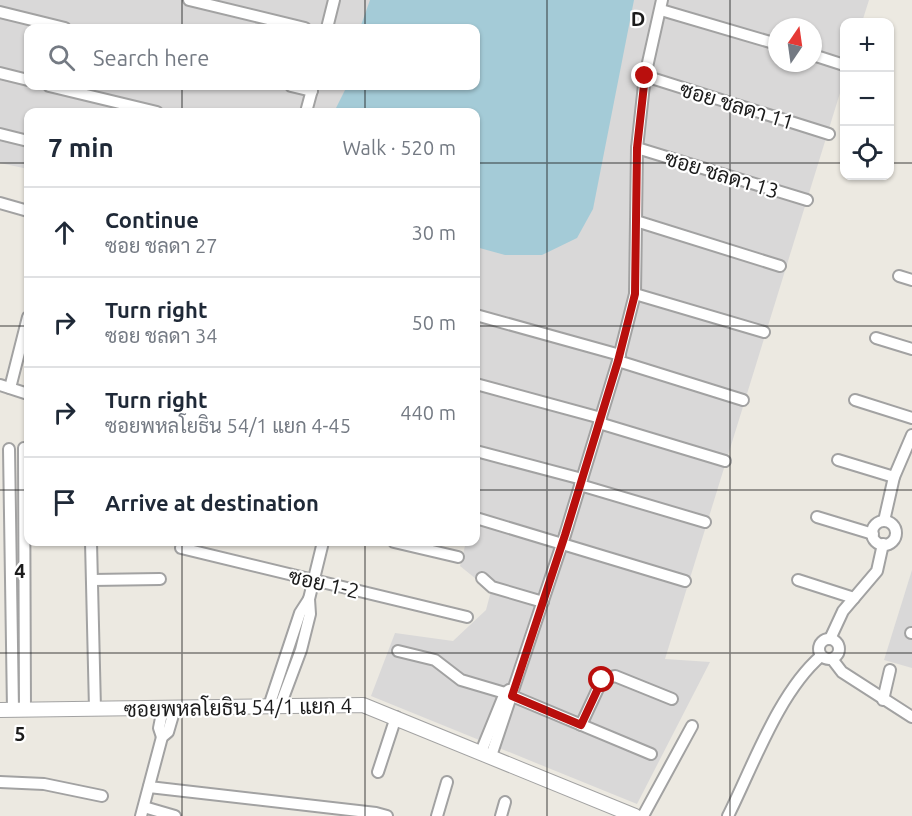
<!DOCTYPE html>
<meta charset="utf-8">
<style>
:root{--surface:#fff;--page:#f6f6f7;--text:#1f2937;--muted:#747a83;--line:#e0e1e3}
body{margin:0;font-family:Ubuntu,Sarabun,sans-serif;background:var(--page);color:var(--text)}
.controls{position:absolute;right:18px;top:18px;display:grid;overflow:hidden;border-radius:12px;box-shadow:0 2px 4px #0004}
.controls button{width:54px;height:54px;display:grid;place-items:center;padding:0;border:0;border-bottom:2px solid var(--line);background:var(--surface);color:var(--text);font:30px sans-serif}
.compass{position:absolute;left:768px;top:18px;width:54px;height:54px;border-radius:50%;background:var(--surface);box-shadow:0 2px 4px #0004;rotate:13deg}
.stop{position:absolute;width:18px;height:18px;margin:-14px;border:4px solid #b90f0d;border-radius:50%;background:#fff}
.stop.end{background:#b90f0d;border-color:#fff;box-shadow:0 2px 6px #0008}
.list{margin:0;padding:0;list-style:none}
h2{display:flex;justify-content:space-between;align-items:center;height:78px;margin:0;padding:0 24px;font-size:26px}
h2 small{font-size:20px;font-weight:400;color:var(--muted)}
.list li{display:grid;grid-template-columns:39px 1fr auto;gap:18px;align-items:center;box-sizing:border-box;height:90px;padding:0 24px;border-top:2px solid var(--line)}
.list b{display:block;font-size:22px;white-space:nowrap}
.list p{margin:0;font-size:20px;white-space:nowrap;color:var(--muted)}
.list em{font-size:20px;font-style:normal;color:var(--muted)}
.icon{flex:none;width:33px;height:33px;fill:none;stroke:currentColor;stroke-width:2;stroke-linecap:round;stroke-linejoin:round}
.map{position:relative;flex:none;width:912px;height:816px;overflow:hidden}
.search{position:absolute;background:var(--surface);box-shadow:0 2px 4px #0004;left:24px;top:24px;width:456px;height:66px;display:flex;align-items:center;gap:15px;box-sizing:border-box;padding:0 21px;border-radius:12px;color:var(--muted);font-size:22px}
.panel{position:absolute;background:var(--surface);box-shadow:0 2px 4px #0004;left:24px;top:108px;width:456px;height:438px;border-radius:12px}
.map>svg:first-child{display:block}
</style>
<div class="map">
<svg width="912" height="816" viewBox="0 0 912 816">
<rect width="100%" height="100%" fill="#ece9e1"/>
<g fill="#d9d8d8" fill-rule="evenodd">
<path d="M0 0H869L862 22H844V80L665 659 710 662 637 804 371 696 395 633 453 641 486 610 491 591 460 566 466 542H476V112H28V169L0 163ZM777 27H813V63H777ZM28 28H476V86H28Z"/>
<path d="M912 570V668L884 660Z"/>
</g>
<path fill="#a4cbd7" d="M370 0H634L593 209 577 238 542 255H505L476 247V112H334L347 86H476V28H360Z"/>
<g fill="none" stroke-linecap="round" stroke-linejoin="round">
<defs>
<g id="minor">
<path d="M189 0 305 28"/>
<path d="M661 10 777 44"/>
<path d="M0 12 65 28"/>
<path d="M327 28 334 0"/>
<path d="M813 55 844 65"/>
<path d="M0 73 28 80"/>
<path d="M645 76 829 134"/>
<path d="M49 86 157 112"/>
<path d="M291 86 312 91"/>
<path d="M306 112 313 86"/>
<path d="M0 134 28 141"/>
<path d="M637 148 807 200"/>
<path d="M0 203 28 211"/>
<path d="M636 221 780 266"/>
<path d="M899 276 912 280"/>
<path d="M635 294 764 332"/>
<path d="M476 315 620 355"/>
<path d="M876 338 912 349"/>
<path d="M618 361 743 400"/>
<path d="M476 384 601 418"/>
<path d="M0 385 28 394"/>
<path d="M10 388 28 317"/>
<path d="M855 400 912 418"/>
<path d="M599 423 725 461"/>
<path d="M24 448 25 710"/>
<path d="M9 449 13 710"/>
<path d="M476 451 582 479"/>
<path d="M838 460 894 477"/>
<path d="M580 485 705 522"/>
<path d="M817 517 873 534"/>
<path d="M476 518 685 581"/>
<path d="M884 521 894 477 912 435"/>
<circle cx="884" cy="533" r="12"/>
<path d="M91 542 95 709"/>
<path d="M394 542 458 557"/>
<path d="M181 548 467 617"/>
<path d="M482 578 492 587 543 602"/>
<path d="M92 580 160 579"/>
<path d="M798 580 854 598"/>
<path d="M911 633H912"/>
<circle cx="829" cy="649" r="10"/>
<path d="M830 639 843 611 877 571 883 544"/>
<path d="M398 651 435 660 461 680 505 693 651 754"/>
<path d="M832 659 842 672 912 717"/>
<path d="M883 700 890 670"/>
<path d="M269 706 300 613 309 599"/>
<path d="M280 706 301 650 310 614 309 599 323 542"/>
<path d="M581 725 602 680 615 676 672 699"/>
<path d="M162 737 159 728 163 708"/>
<path d="M481 752 505 693 509 690"/>
<path d="M491 756 565 535 618 361 635 294 637 148 645 76 662 0"/>
<path d="M378 772 396 717"/>
<path d="M0 782 44 784 102 796"/>
<path d="M149 787 376 813 387 816"/>
<path d="M144 807 175 816"/>
<path d="M141 816 162 737 168 732 175 708"/>
<path d="M437 816 447 782"/>
<path d="M501 816 505 802"/>
<path d="M643 816 692 726"/>
<path d="M728 816C753 766 779 692 821 656"/>
</g>
<path id="tertiary" d="M0 710 363 705 635 816"/>
</defs>
<use href="#minor" stroke="#a2a2a2" stroke-width="14"/>
<use href="#tertiary" stroke="#a2a2a2" stroke-width="16"/>
<use href="#minor" stroke="#fff" stroke-width="10"/>
<use href="#tertiary" stroke="#fff" stroke-width="14"/>
</g>
<g fill="none" stroke-linecap="round" stroke-linejoin="round">
<path stroke="#b90f0d" stroke-width="8" d="M602 680 581 725 512 696 565 535 618 361 635 294 637 148 645 76"/>
</g>
<path fill="none" stroke="#1b1b1b" stroke-width="1.5" stroke-opacity="0.55" d="M182 0V28M365 0V28M547 0V816M730 0V816M182 86V112M365 86V112M0 163H28M476 163H844M890 163H912M0 326H28M476 326H912M0 490H28M476 490H912M182 542V816M365 542V816M0 653H912"/>
<g text-anchor="middle" dominant-baseline="central" stroke-width="4.5" stroke-linejoin="round" paint-order="stroke">
<g font-size="21" fill="#1b1b1b" stroke="#fff">
<text transform="translate(737 105) rotate(17)">ซอย ชลดา 11</text>
<text transform="translate(722 174) rotate(17)">ซอย ชลดา 13</text>
<text transform="translate(324 583) rotate(13)">ซอย 1-2</text>
<text transform="translate(238 707) rotate(-1)">ซอยพหลโยธิน 54/1 แยก 4</text>
</g>
</g>
<g font-size="20" text-anchor="middle" font-weight="bold" fill="#1b1b1b" stroke="#fff" stroke-width="4.5" stroke-linejoin="round" paint-order="stroke">
<text x="638" y="26">D</text>
<text x="20" y="578">4</text>
<text x="20" y="741">5</text>
</g>
</svg>
<div class="controls">
<button>+</button>
<button>−</button>
<button><svg class="icon" aria-label="locate" viewBox="0 0 24 24"><circle cx="12" cy="12" r="6"/><path d="M12 2v4M12 18v4M2 12h4M18 12h4"/></svg></button>
</div>
<svg class="compass" viewBox="-18 -18 36 36"><path d="M0-13l5 13h-10z" fill="#e53935"/><path d="M0 13l5-13h-10z" fill="#747a83"/></svg>
<div class="stop" style="left:602px;top:680px"></div>
<div class="stop end" style="left:645px;top:76px"></div>
<div class="search"><svg class="icon" aria-label="search" viewBox="0 0 24 24"><circle cx="10" cy="10" r="6"/><path d="M15 15l6 6"/></svg>Search here</div>
<section class="panel">
<h2>7 min<small>Walk · 520 m</small></h2>
<ul class="list">
<li><svg class="icon" aria-label="ahead" viewBox="0 0 24 24"><path d="M12 20V5M6 11l6-6 6 6"/></svg><div><b>Continue</b><p>ซอย ชลดา 27</p></div><em>30 m</em></li>
<li><svg class="icon" aria-label="right" viewBox="0 0 24 24"><path d="M7 20v-9h11M14 6l5 5-5 5"/></svg><div><b>Turn right</b><p>ซอย ชลดา 34</p></div><em>50 m</em></li>
<li><svg class="icon" aria-label="right" viewBox="0 0 24 24"><path d="M7 20v-9h11M14 6l5 5-5 5"/></svg><div><b>Turn right</b><p>ซอยพหลโยธิน 54/1 แยก 4-45</p></div><em>440 m</em></li>
<li><svg class="icon" aria-label="arrive" viewBox="0 0 24 24"><path d="M6 21V4h12l-3 4 3 4H6"/></svg><div><b>Arrive at destination</b></div></li>
</ul>
</section>
</div>
